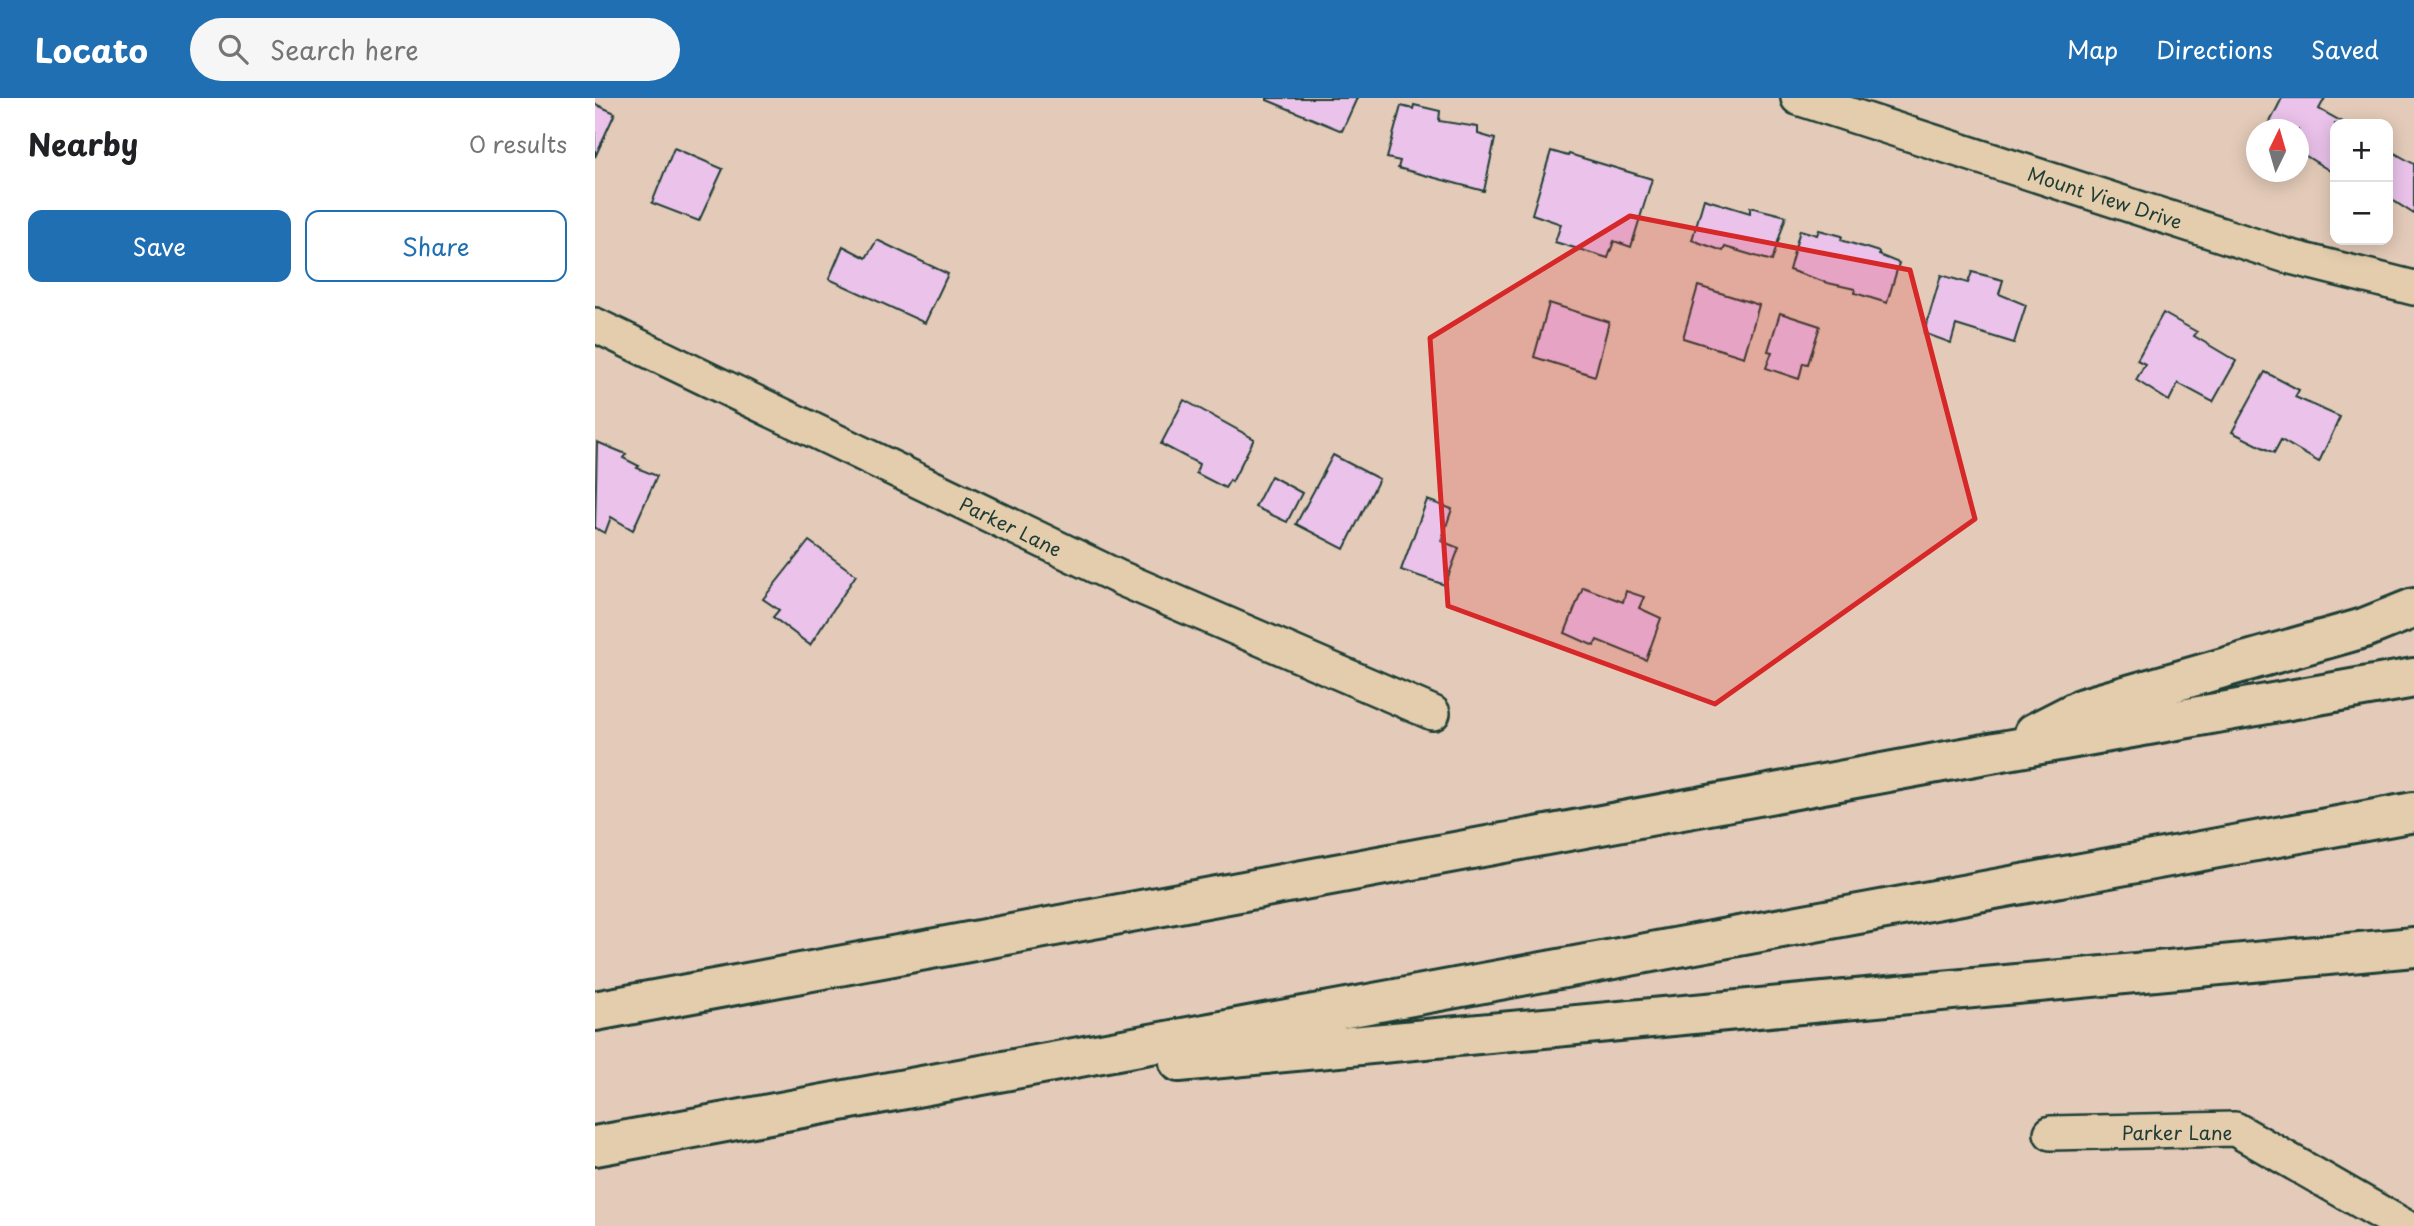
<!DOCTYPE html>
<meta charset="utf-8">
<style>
:root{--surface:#fff;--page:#f6f6f6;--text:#202124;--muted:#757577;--line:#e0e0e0;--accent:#1f6fb2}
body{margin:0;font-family:"Playpen Sans",sans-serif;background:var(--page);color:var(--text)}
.controls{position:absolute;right:21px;top:21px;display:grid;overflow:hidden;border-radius:14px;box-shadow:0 4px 18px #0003}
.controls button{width:63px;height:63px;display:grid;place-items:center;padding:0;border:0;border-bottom:2px solid var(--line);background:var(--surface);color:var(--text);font:35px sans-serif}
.compass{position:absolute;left:1651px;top:21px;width:63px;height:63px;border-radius:50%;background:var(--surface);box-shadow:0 4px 18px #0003;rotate:5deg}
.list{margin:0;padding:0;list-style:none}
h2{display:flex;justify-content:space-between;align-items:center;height:91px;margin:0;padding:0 28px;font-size:30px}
h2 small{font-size:23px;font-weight:400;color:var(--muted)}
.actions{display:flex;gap:14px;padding:21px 28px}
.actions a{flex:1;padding:16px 0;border:2px solid var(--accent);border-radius:14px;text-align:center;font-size:24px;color:var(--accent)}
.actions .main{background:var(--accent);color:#fff}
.icon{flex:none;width:38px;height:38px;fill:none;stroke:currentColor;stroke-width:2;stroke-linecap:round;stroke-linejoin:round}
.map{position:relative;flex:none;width:1819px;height:1128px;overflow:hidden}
header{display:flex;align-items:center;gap:42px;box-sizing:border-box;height:98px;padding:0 35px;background:var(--accent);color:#fff}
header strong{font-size:33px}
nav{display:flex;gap:38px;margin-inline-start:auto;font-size:24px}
.search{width:490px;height:63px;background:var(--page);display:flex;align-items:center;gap:18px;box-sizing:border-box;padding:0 24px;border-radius:38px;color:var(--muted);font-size:26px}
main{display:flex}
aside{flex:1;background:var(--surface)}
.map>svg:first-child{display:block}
</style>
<header>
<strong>Locato</strong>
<div class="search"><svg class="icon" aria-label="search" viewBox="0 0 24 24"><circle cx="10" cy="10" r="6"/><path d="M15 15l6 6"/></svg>Search here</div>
<nav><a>Map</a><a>Directions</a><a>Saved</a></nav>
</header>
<main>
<aside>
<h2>Nearby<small>0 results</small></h2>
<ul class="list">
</ul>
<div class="actions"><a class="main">Save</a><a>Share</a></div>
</aside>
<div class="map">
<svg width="1819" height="1128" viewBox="0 0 1819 1128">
<rect width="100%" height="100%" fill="#e4cbb9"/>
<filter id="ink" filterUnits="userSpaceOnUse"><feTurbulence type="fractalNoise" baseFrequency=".0143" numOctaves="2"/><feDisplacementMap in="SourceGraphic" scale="14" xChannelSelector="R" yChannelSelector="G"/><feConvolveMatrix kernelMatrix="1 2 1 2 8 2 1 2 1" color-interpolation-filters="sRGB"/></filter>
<g filter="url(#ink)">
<g fill="#eac2ea" stroke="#1f3d34" stroke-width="2">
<path d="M672 0H762L747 33 672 2Z"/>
<path d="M1687 0H1730L1724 11 1751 26H1740V76L1703 53V32H1671Z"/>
<path d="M0 6 20 15 0 59Z"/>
<path d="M819 7 845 13 844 23 883 29V36L900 41 889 93 803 70 805 63 792 60 806 8 818 11Z"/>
<path d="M79 50 128 71 104 123 57 105Z"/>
<path d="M956 53 973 58 974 56 1057 81 1036 149 1019 143 1013 160 960 144 966 126 937 116Z"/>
<path d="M1796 53 1819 66V116L1797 102 1793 110V58Z"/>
<path d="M1109 101 1155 115V109L1191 118 1177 163 1130 149 1128 153 1097 142Z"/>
<path d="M1205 132 1222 137 1224 132 1247 138 1246 142 1284 154V157L1304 165 1292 205 1260 195V191L1233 185 1194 172Z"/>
<path d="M282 142 353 176 330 225 234 181 248 148 271 160Z"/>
<path d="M1377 174 1408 182 1404 196 1431 207 1419 245 1361 227 1356 245 1329 235 1346 177 1373 185Z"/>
<path d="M1103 188 1164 207 1149 259 1088 240Z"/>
<path d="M954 205 1014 224 1000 278 939 259Z"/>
<path d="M1185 215 1225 228 1213 266 1208 265 1204 281 1171 270 1177 254 1173 253Z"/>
<path d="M1568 215 1602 234 1599 238 1641 263 1618 304 1583 285 1574 303 1541 282 1550 266 1542 262Z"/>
<path d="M1670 274 1704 292 1700 299 1745 319 1724 364 1686 342 1679 355 1637 334Z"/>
<path d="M589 302 659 341 637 384 635 382 630 390 601 375 604 366 566 346Z"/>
<path d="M2 344 31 356 28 360 44 368 42 370 62 378 38 432 16 419 10 435 0 430Z"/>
<path d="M738 357 784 381 749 451 701 426Z"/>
<path d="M676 378 707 395 692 424 660 409Z"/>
<path d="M832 402 857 411 846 443 864 450 850 487 806 472Z"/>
<path d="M214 443 261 477 215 547 178 519 184 512 168 501Z"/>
<path d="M988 489 1028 504 1031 493 1049 499 1044 510 1066 520 1051 562 1002 542 999 548 970 535Z"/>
</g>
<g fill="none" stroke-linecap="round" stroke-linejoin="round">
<defs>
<g id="minor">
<path d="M1203 0 1692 158 1819 190"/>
<path d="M0 227 525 480 838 615"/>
<path d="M1456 1035 1640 1031 1809 1128"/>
</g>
<g id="motorway">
<path d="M1439 635 1488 610 1769 530 1819 510"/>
<path d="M0 913 1401 654 1819 580"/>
<path d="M584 964 1819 849"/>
<path d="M0 1048 1819 714"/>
</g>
</defs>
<use href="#minor" stroke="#1f3d34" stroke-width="38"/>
<use href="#motorway" stroke="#1f3d34" stroke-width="44"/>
<use href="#minor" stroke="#e3cdad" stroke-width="33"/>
<use href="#motorway" stroke="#e3cdad" stroke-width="38"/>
</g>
</g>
<path fill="#d62828" fill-opacity="0.2" stroke="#d62828" stroke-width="5" stroke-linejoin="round" d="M1035 118 1315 172 1380 421 1120 606 853 508 835 240Z"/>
<g text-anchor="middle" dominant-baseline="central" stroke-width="5" stroke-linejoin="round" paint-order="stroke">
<g font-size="19" fill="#1f3d34" stroke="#e3cdad">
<text transform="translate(1510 99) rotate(18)">Mount View Drive</text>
<text transform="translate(416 428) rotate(26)">Parker Lane</text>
<text x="1582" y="1034">Parker Lane</text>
</g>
</g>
</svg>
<div class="controls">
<button>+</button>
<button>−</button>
</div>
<svg class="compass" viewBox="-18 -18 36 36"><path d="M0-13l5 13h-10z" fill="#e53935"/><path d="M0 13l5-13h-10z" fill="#757577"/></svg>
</div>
</main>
